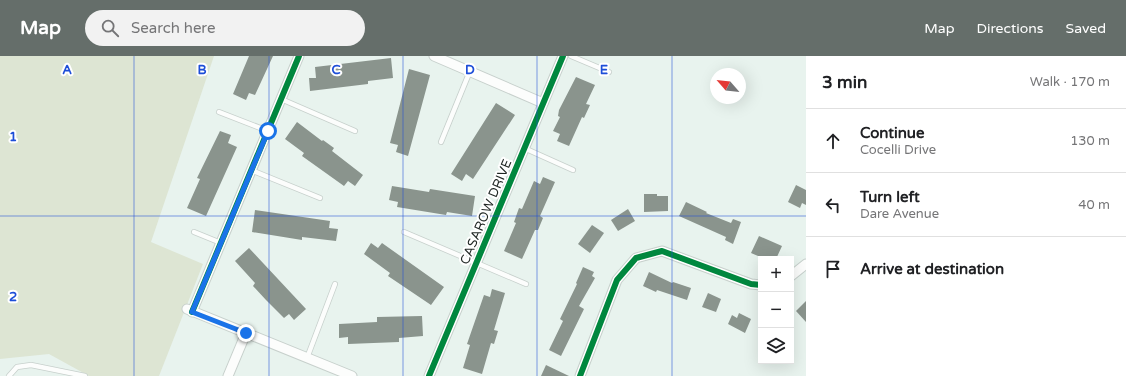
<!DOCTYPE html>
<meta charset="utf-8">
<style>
:root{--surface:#fff;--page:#f2f2f2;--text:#202124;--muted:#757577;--line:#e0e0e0;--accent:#656e6a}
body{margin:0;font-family:"Varela Round",sans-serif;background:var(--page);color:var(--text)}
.controls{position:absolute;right:12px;bottom:12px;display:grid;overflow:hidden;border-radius:0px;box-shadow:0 4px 16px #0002}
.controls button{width:36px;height:36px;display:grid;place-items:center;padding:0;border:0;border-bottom:1px solid var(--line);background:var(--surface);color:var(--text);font:20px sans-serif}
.compass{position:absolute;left:710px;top:12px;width:36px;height:36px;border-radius:50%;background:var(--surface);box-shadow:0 4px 16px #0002;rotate:298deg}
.stop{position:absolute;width:12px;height:12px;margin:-9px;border:3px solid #1a73e8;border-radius:50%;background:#fff}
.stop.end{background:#1a73e8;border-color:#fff;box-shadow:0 1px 4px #0008}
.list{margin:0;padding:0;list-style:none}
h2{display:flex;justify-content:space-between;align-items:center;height:52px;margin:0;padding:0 16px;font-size:17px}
h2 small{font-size:13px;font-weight:400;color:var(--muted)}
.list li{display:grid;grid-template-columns:26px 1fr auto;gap:12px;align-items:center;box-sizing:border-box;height:64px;padding:0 16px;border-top:1px solid var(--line)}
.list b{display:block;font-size:15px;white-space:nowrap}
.list p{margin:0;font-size:13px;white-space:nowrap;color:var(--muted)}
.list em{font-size:13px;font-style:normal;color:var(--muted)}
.icon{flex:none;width:22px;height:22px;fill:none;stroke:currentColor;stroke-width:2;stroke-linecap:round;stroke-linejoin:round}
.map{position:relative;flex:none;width:806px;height:320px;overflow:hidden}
header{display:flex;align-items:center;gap:24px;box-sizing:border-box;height:56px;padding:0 20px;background:var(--accent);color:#fff}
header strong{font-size:19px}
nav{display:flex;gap:22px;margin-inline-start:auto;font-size:14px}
.search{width:280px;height:36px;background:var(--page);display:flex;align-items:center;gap:10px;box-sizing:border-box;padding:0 14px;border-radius:22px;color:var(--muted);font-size:15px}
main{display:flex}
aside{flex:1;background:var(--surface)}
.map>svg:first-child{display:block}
</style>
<header>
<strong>Map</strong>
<div class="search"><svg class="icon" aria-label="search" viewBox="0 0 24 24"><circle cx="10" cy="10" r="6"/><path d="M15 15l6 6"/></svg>Search here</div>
<nav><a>Map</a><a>Directions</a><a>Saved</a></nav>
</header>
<main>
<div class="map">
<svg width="806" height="320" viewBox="0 0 806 320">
<rect width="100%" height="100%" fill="#e8f3ee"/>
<path fill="#dde5d3" d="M0 0H214L151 186 203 208 159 320H89L49 298 0 303Z"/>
<g fill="#8a948d">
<path d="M249 0H273L255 39 249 37 246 44 233 38Z"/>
<path d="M391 2 393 22 368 25V28L310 35 309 22H316L315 11Z"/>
<path d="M409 13 430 19 408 100 396 96 398 89 390 87Z"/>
<path d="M576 21 595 29 586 48 590 49 584 62 582 61 569 90 557 85 560 78 553 75 560 61 558 60 559 54Z"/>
<path d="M496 47 515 59 473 123 466 118 462 125 451 118Z"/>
<path d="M297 66 322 85 323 84 334 92 332 95 363 119 355 130 348 125 344 130 302 100 304 97 285 83Z"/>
<path d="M220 75 231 79 228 87 237 91 206 160 187 152 200 123 197 122Z"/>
<path d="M543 121 555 126 540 160 543 162 538 174H535L522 203 504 195 516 167 514 166 519 152 522 153 534 125 540 128Z"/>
<path d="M796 129 806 134V149L802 147 800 152 788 146Z"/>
<path d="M392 130 429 136 430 133 475 140 472 160 447 156 446 159 397 151 398 146 389 144Z"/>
<path d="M644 138H657V140H668V155L644 156Z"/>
<path d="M686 146 707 156 706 157 731 167 733 163 741 166 733 188 725 184 726 181 679 160Z"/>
<path d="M628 153 635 165 618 175 611 164Z"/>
<path d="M255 154 330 165 329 172 338 173 336 185 302 181V184L252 176Z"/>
<path d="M592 169 604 177 590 197 578 188Z"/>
<path d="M759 180 782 190 776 203 767 200 765 203 751 197Z"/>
<path d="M371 187 378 192 382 187 444 231 431 249 388 220 390 217 364 198Z"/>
<path d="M249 192 306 253 294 264 289 258 284 262 266 244 253 230 255 227 235 205Z"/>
<path d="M583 211 594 216 592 220 595 222 579 250 584 253 561 300 549 294 563 265 560 263 577 228 576 227Z"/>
<path d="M649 216 672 227 673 226 691 232 687 244 657 234 656 236 643 230Z"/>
<path d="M492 233 505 237 494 274 498 275 494 288 491 287 482 318 463 312 470 289 467 288 484 239 490 241Z"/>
<path d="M708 237 721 243 716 256 702 251Z"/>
<path d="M806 245V266L796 255Z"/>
<path d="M739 257 751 263 745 277 728 268 732 259 737 262Z"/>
<path d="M422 260 423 280 399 282V286L348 288V281L339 282V268L377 266V261Z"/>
<path d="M546 309 569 320H541Z"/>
</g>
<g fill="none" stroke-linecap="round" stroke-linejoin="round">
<defs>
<g id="service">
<path d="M571 0 609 16"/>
<path d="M281 43 355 75"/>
<path d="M219 56 268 75"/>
<path d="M441 86 470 15"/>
<path d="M524 92 573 114"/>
<path d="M251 114 320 142"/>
<path d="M194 176 221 187"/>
<path d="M404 176 526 228"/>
<path d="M307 302 335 228"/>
<path d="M9 320 17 311 31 309 85 320"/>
</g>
<g id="minor">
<path d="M434 0 543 47"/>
<path d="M791 220 806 208"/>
<path d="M187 253 352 320"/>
<path d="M192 256 299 0"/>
<path d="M228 320 246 277"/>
<path d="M429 320 563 0"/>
<path d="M580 320 617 224 636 202 662 195 751 228 761 229"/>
</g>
</defs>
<use href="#service" stroke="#c7d0cc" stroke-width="6"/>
<use href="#minor" stroke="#c7d0cc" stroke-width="11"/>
<use href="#service" stroke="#fcfdfc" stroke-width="4.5"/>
<use href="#minor" stroke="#fcfdfc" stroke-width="9"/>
<defs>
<g id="cycleway">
<path d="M192 256 299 0"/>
<path d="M429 320 563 0"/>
<path d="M580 320 617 224 636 202 662 195 751 228 761 229"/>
</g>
</defs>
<use href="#cycleway" stroke="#fff" stroke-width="8"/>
<use href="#cycleway" stroke="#00873e" stroke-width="6"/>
</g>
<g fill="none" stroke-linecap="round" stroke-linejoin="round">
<path stroke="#1a73e8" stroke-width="5" d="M246 277 192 256 268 75"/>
</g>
<path fill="none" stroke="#1d4ed8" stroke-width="1" stroke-opacity="0.55" d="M134 0V320M269 0V320M403 0V320M537 0V320M672 0V320M0 160H806"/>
<g text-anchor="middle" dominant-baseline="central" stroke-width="4" stroke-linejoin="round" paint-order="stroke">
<g font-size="13" fill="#1f2623" stroke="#fff">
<text transform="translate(486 156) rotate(-67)">CASAROW DRIVE</text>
</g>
</g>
<g font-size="13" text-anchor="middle" font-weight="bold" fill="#1d4ed8" stroke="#fff" stroke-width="4" stroke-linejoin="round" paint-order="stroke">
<text x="67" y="18">A</text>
<text x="202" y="18">B</text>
<text x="336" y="18">C</text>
<text x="470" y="18">D</text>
<text x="604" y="18">E</text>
<text x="13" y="85">1</text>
<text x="13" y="245">2</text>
</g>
</svg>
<div class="controls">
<button>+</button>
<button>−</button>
<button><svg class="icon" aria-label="layers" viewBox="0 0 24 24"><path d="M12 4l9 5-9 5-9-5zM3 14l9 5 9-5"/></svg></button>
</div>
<svg class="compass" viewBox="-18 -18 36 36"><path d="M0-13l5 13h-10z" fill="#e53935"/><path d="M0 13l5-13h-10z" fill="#757577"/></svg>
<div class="stop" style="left:268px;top:75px"></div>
<div class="stop end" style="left:246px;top:277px"></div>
</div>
<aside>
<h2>3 min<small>Walk · 170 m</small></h2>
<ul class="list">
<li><svg class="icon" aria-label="ahead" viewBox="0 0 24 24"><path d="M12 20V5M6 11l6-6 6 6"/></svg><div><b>Continue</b><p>Cocelli Drive</p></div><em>130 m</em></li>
<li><svg class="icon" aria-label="left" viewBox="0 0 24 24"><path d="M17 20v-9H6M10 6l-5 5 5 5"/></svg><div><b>Turn left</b><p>Dare Avenue</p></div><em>40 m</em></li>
<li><svg class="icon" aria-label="arrive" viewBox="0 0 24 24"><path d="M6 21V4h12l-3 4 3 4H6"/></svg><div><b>Arrive at destination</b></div></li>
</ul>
</aside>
</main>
